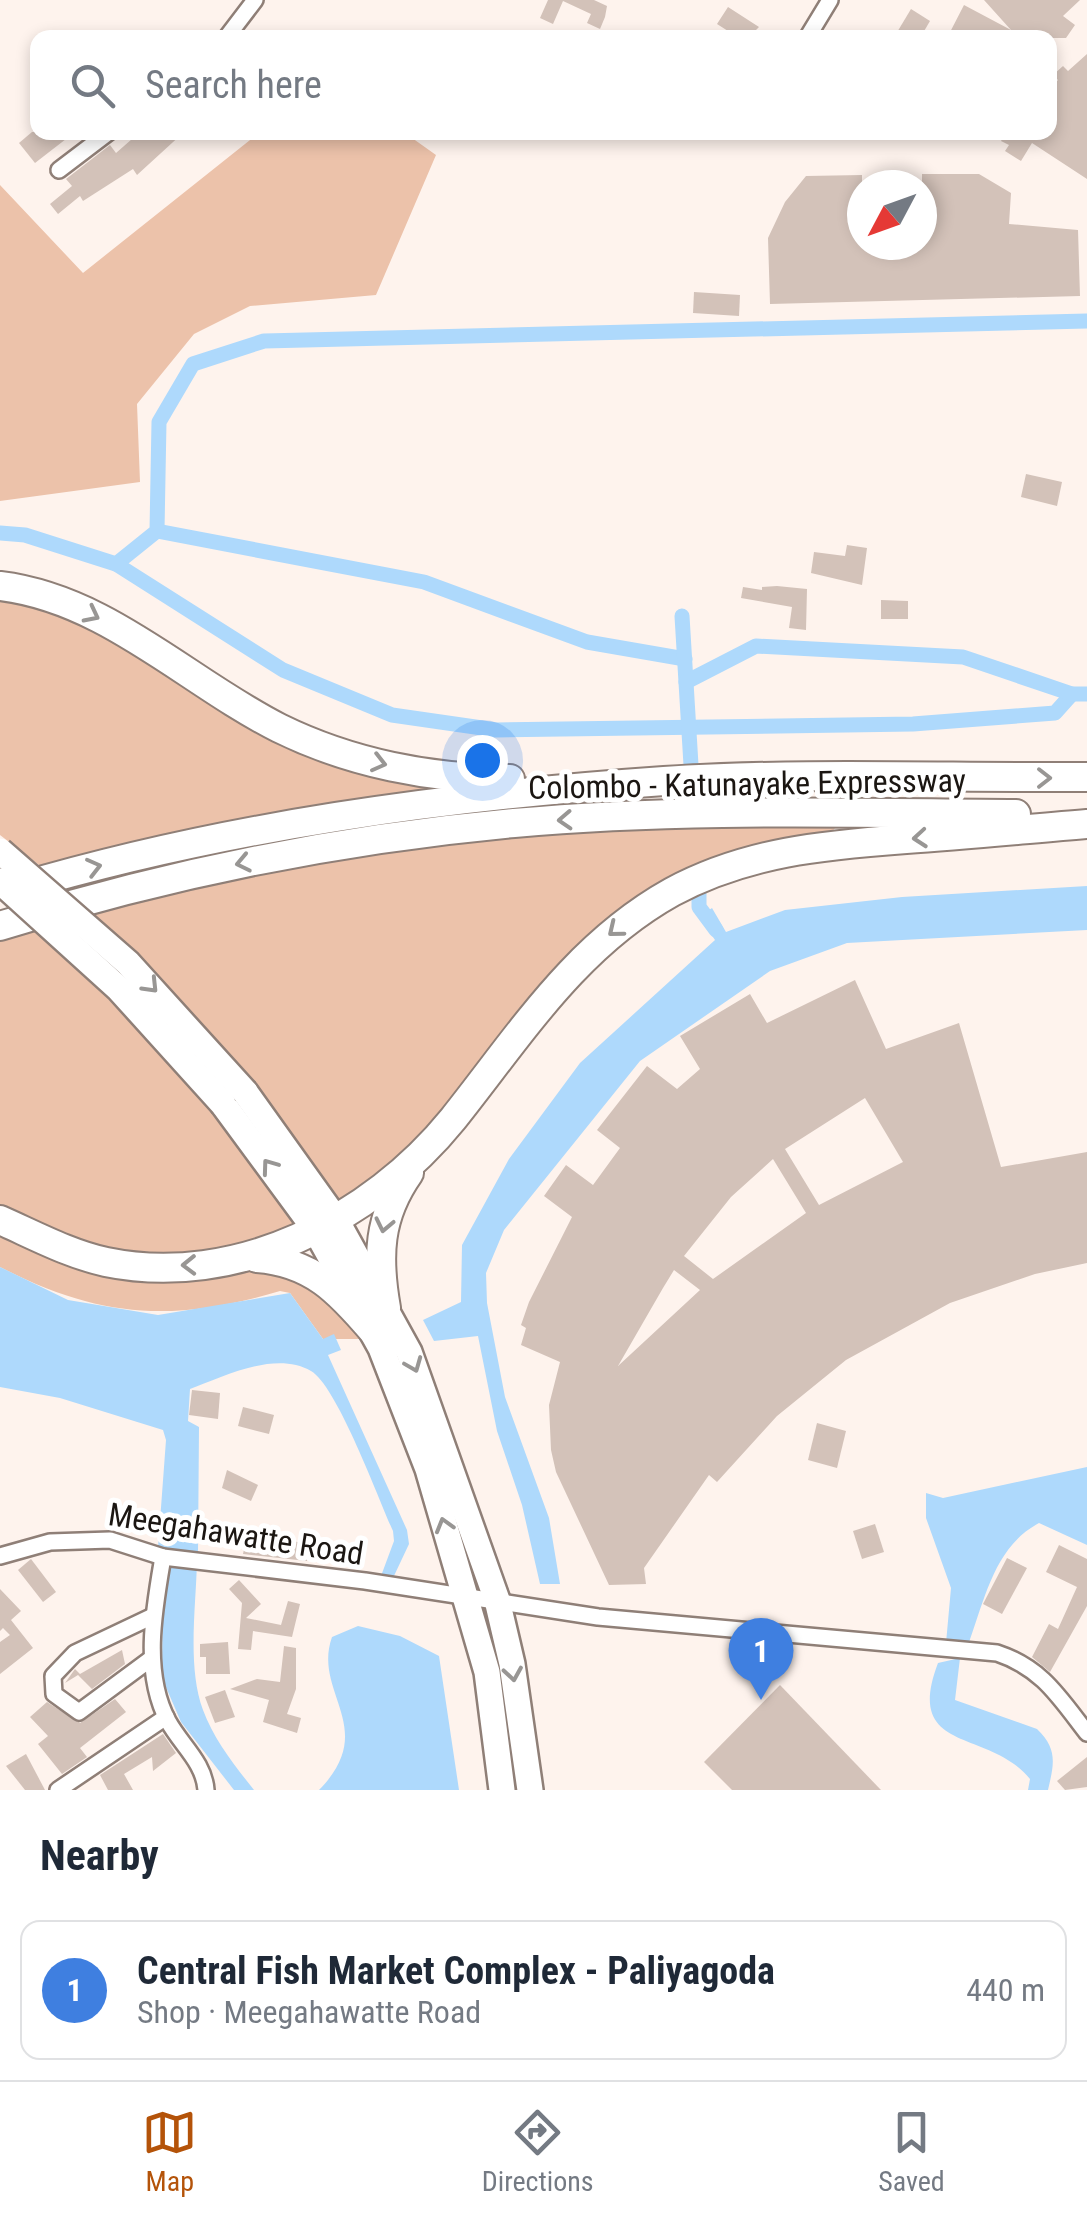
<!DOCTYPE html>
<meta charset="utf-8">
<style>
:root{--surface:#fff;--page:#f2f2f3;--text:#1f2937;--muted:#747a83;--line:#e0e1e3;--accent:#b45309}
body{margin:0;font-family:"Roboto Condensed",sans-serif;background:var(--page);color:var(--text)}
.compass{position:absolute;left:847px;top:170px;width:90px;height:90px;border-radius:50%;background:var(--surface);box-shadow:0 5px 15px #0003;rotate:229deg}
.you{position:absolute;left:482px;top:760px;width:35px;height:35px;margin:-25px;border:8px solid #fff;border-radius:50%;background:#1a73e8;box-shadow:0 0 0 15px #1a73e833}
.badge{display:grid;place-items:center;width:65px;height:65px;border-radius:50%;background:var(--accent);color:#fff;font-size:32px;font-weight:700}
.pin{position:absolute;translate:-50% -82px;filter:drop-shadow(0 2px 5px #0008)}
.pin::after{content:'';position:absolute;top:52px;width:35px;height:30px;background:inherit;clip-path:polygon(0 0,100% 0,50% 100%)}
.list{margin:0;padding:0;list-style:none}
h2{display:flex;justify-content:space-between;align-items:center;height:130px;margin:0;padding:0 40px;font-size:42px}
h2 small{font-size:32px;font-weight:400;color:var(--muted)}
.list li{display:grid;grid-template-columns:65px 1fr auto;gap:30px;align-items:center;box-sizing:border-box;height:140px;margin:0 20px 20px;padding:0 20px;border:2px solid var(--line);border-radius:20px}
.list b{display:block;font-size:38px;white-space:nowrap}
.list p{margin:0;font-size:32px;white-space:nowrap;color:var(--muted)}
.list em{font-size:32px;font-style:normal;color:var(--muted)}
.icon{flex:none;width:55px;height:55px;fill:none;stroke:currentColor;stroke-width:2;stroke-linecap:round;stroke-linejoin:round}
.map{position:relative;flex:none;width:1087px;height:1790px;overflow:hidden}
.search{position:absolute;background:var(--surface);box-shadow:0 5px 15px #0003;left:30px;right:30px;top:30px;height:110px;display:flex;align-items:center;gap:25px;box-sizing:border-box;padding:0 35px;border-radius:20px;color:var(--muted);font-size:38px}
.sheet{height:290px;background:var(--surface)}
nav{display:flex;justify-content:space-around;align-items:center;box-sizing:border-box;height:140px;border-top:2px solid var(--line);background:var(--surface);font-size:28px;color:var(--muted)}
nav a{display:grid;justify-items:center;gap:5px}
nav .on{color:var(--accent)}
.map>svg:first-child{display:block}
</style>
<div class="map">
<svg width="1087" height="1790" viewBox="0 0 1087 1790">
<rect width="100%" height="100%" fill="#fef3ed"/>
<g fill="#ecc2aa">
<path d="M260 132 405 133 436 155 376 295 250 306 194 334 137 404 140 482 0 501V185L83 273Z"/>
<path d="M0 595 70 613 233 709 443 785 48 872 0 835Z"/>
<path d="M759 825 835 828 831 833 663 888 426 1142 345 1207 253 1087 79 907 457 835Z"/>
<path d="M31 924C132 1016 231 1112 300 1231L195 1257 115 1254 0 1210V935Z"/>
<path d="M0 1230 222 1272H281L306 1283 343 1312 359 1339H323L290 1293 280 1291C173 1323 99 1318 0 1267Z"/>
</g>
<g fill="#aed9fc">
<path d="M1087 886V930L847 943 770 971 640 1061 504 1230 486 1273 487 1303 505 1397 549 1518 560 1584H540L522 1505 497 1431 478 1336 434 1341 423 1320 461 1302 462 1245 509 1159 580 1063 715 940 699 917 712 908 726 932 785 910 902 897Z"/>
<path d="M0 1267 68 1300 158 1315 290 1293 323 1339 334 1334 341 1350 328 1355 407 1530 409 1544 393 1578 381 1576 394 1541 393 1531C378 1498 337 1386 311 1371 275 1350 223 1377 190 1389L188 1421 199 1427 198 1553 158 1548 166 1440 163 1430 60 1398 0 1387Z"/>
<path d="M1087 1467V1545L1039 1523C994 1547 985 1599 968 1645L946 1643 951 1588 926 1518V1493L943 1498Z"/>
<path d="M163 1557 197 1561C196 1607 187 1667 203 1710 214 1740 235 1766 254 1790H234L181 1722 162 1678Z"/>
<path d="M358 1626 400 1636 439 1656 459 1790H319C380 1728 312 1693 332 1637Z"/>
<path d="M960 1658 955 1700 1037 1729C1058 1749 1054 1764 1048 1790H1028L1030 1779C989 1728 903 1755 938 1663Z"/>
</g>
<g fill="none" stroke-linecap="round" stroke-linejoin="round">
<g stroke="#aed9fc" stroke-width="15">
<path d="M157 531 424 582 587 642 685 659"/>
<path d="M0 533 25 535 116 564 157 531 159 422 193 364 264 341 1087 321"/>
<path d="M116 564 283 670 392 715 496 730 913 724 1055 713 1072 694"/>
<path d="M682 616 691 765"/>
<path d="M686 682 756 646 963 657 1072 694H1087"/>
<path d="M699 891V907L716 930"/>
</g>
</g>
<g fill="#d3c2b9" fill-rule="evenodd">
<path d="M548 0H594L607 6 605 17 600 29 587 23 591 14 563 1 553 24 540 18Z"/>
<path d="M984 0H1080L1063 16 1075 25 1066 38H947L964 5 1011 30Z"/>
<path d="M728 7 759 27 756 30 768 38H739L717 24Z"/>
<path d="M911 9 930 21 920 38 896 34Z"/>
<path d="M1087 54V179L1032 143 1021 161 1005 151 1009 145 1001 141 1006 132H1050V89L1058 80 1053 75 1063 66 1068 71Z"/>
<path d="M32 132H75L35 163 19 143Z"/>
<path d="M140 132H184L137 175 133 169 83 201 80 196 58 214 50 204 72 186 66 179 110 145 116 153Z"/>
<path d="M922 174H979L1011 193 1009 224 1078 230 1080 296 770 304 768 238 785 202 806 176 862 175V245H922Z"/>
<path d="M694 292 740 295 739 316 693 313Z"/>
<path d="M1026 474 1062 482 1057 506 1021 497Z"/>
<path d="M847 545 867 548 862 585 811 573 814 552 845 556Z"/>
<path d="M777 586 807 589 806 630 789 628 792 607 741 598 743 587 762 590V587Z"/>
<path d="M881 600 908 601V619H881Z"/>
<path d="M855 980 886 1049 959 1023 1001 1167 1087 1152V1263L1035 1274 950 1303 846 1360 777 1416 717 1482 709 1475 644 1568 646 1584 609 1585 556 1472 551 1450 549 1405 560 1362 521 1345 526 1328 521 1325 529 1302 572 1217 544 1196 566 1165 593 1185 620 1148 597 1130 647 1066 677 1089 700 1069 680 1036 750 994 767 1023ZM865 1098 903 1162 819 1205 785 1149ZM773 1159 806 1213 713 1279 684 1256 731 1197ZM674 1270 700 1290 618 1366 663 1288Z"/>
<path d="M192 1390 220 1393 218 1419 189 1415Z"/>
<path d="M243 1407 274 1415 269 1434 238 1426Z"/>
<path d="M817 1423 846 1431 837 1468 808 1460Z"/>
<path d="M227 1470 258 1485 251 1501 222 1488Z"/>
<path d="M875 1524 884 1552 862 1559 853 1531Z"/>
<path d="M248 1531 311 1545 307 1561 243 1554Z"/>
<path d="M1059 1545 1087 1559V1606L1050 1672 1032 1657 1049 1624 1058 1629 1077 1587 1046 1572Z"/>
<path d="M1007 1558 1027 1568 1002 1614 983 1604Z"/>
<path d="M31 1559 56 1592 43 1602 18 1570Z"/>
<path d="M239 1580 261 1604 246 1618 281 1625 288 1601 300 1604 292 1637 253 1631 251 1650 238 1649 242 1603 229 1589Z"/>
<path d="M0 1589 21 1611 11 1620 33 1648 0 1674V1642L10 1635 3 1628 0 1631Z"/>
<path d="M228 1642 230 1674H206V1657H200V1644Z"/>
<path d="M284 1646 296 1648V1689L287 1714 301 1718 297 1733 263 1722 269 1700 230 1689 257 1679 280 1682Z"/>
<path d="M122 1650 125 1664 92 1689 78 1675 65 1683 75 1669 80 1674Z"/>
<path d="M780 1685 881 1790H732L704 1762Z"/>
<path d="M225 1690 235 1717 215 1723 205 1697Z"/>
<path d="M115 1699 126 1712 80 1748 87 1757 62 1774 38 1744 48 1736 30 1717 47 1702 80 1723Z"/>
<path d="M163 1734 176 1753 153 1771 152 1757 124 1774 133 1790H108L100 1775Z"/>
<path d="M26 1754 45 1790H25L6 1766Z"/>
<path d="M1087 1757V1787L1065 1790 1057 1781Z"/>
</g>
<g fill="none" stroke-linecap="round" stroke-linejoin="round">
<defs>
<g id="minor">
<path d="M226 38 255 0"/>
<path d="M807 38 830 0"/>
<path d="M59 170 109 132"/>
<path d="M0 1556 50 1542 110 1540 163 1557 365 1581 598 1617 997 1653C1042 1668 1059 1697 1087 1733"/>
<path d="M163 1557C154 1609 142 1672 168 1721 181 1745 204 1762 206 1790"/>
<path d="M152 1658 79 1712 54 1694 53 1676 75 1653 153 1616"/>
<path d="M58 1790 166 1717"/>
</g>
<g id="trunk">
<path d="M245 1092 335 1218 409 1352 497 1600 512 1664 530 1790"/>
<path d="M223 1104 315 1229 381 1348 428 1469 487 1672 502 1790"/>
</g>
<g id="motorway">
<path d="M0 586C107 599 186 681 279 728 350 763 431 779 510 779"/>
<path d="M16 888C226 826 445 796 664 781 804 772 947 778 1087 777"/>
<path d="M0 926C167 874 339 839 514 823 680 808 848 813 1016 814"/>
<path d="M0 1220C34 1235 69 1254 106 1262 236 1289 372 1219 453 1119 520 1035 575 946 672 892 746 852 824 845 906 839 966 835 1027 829 1087 824"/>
<path d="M257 1258C312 1262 339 1291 373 1331"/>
<path d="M386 1308C377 1257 378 1217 409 1173"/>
</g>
</defs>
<use href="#minor" stroke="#8f7f77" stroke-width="20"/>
<use href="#trunk" stroke="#8f7f77" stroke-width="30"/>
<use href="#motorway" stroke="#8f7f77" stroke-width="32"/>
<use href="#minor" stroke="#fff" stroke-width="15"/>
<use href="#trunk" stroke="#fff" stroke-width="25"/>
<use href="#motorway" stroke="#fff" stroke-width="28"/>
<defs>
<g id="trunk-bridge">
<path d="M0 851 128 963 245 1092"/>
<path d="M0 881 119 989 223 1104"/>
</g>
</defs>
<use href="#trunk-bridge" stroke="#8f7f77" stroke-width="30" stroke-linecap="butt"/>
<use href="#trunk-bridge" stroke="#fff" stroke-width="25"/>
</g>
<defs><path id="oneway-chevron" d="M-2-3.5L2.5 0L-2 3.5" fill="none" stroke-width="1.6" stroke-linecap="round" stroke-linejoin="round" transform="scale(2.5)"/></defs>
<g stroke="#989694">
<use href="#oneway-chevron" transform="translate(92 615) rotate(27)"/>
<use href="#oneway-chevron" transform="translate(379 763) rotate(14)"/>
<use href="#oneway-chevron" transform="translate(1044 778)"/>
<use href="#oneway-chevron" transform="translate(565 820) rotate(177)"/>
<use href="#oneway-chevron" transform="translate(920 838) rotate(175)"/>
<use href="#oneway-chevron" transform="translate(243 863) rotate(168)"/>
<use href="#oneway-chevron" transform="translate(94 867) rotate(-14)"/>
<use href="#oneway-chevron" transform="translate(615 930) rotate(141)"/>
<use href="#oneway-chevron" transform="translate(151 986) rotate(46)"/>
<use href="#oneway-chevron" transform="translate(269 1166) rotate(-126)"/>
<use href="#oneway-chevron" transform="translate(384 1225) rotate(102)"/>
<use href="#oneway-chevron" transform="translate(189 1265) rotate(179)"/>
<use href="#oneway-chevron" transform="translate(414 1365) rotate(68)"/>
<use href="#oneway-chevron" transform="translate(444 1525) rotate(-106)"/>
<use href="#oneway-chevron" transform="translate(513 1674) rotate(81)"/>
</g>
<g text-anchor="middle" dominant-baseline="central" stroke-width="10" stroke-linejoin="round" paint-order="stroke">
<g font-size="32" fill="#1b1612" stroke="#fff">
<text transform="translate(747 784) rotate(-1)">Colombo - Katunayake Expressway</text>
<text transform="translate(236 1534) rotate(9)">Meegahawatte Road</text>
</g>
</g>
</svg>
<svg class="compass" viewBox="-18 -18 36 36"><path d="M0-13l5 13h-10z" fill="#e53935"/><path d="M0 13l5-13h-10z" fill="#747a83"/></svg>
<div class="you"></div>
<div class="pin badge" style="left:761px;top:1700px;background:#3f7fe0">1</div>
<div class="search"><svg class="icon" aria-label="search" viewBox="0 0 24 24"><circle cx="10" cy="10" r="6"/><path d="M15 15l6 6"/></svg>Search here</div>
</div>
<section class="sheet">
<h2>Nearby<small></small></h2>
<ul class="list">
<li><span class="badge" style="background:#3f7fe0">1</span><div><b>Central Fish Market Complex - Paliyagoda</b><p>Shop · Meegahawatte Road</p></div><em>440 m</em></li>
</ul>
</section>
<nav>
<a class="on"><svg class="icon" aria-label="map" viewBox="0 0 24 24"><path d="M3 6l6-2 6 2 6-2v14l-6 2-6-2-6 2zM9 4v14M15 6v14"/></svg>Map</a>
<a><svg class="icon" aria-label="directions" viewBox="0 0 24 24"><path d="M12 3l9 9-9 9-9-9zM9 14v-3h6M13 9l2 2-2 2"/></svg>Directions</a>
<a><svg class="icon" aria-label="saved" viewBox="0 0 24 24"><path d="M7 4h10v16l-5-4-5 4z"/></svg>Saved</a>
</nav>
